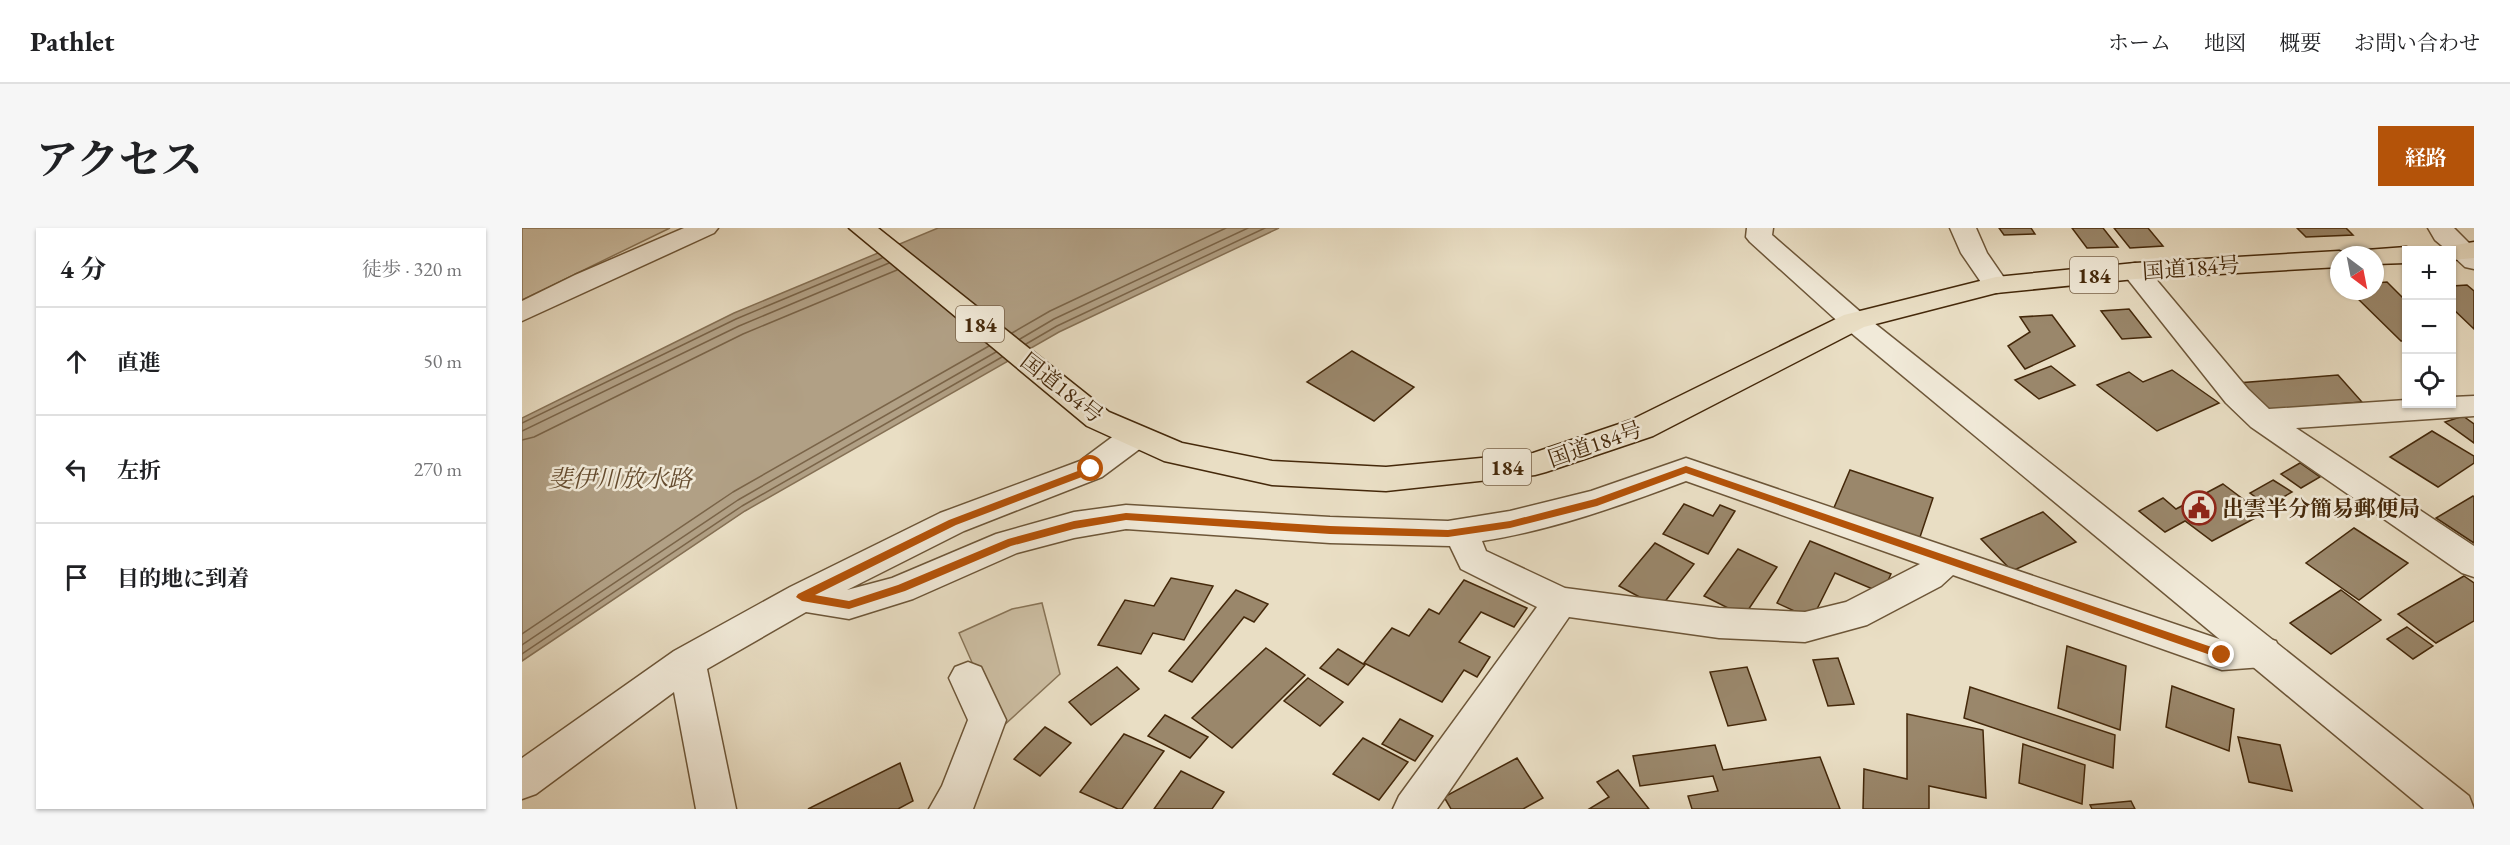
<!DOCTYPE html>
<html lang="ja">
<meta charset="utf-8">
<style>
:root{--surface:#fff;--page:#f6f6f6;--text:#202124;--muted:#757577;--line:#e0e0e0;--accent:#b45309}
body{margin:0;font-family:"EB Garamond","Noto Serif JP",serif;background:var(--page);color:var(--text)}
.controls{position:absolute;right:18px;top:18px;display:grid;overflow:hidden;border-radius:0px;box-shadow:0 2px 4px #0004}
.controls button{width:54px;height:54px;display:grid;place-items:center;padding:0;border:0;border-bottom:2px solid var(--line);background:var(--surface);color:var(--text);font:30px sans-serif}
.compass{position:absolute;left:1808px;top:18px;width:54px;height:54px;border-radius:50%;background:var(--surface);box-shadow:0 2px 4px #0004;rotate:148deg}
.stop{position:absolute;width:18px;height:18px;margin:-14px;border:4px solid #b45309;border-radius:50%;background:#fff}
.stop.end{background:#b45309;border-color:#fff;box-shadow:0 2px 6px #0008}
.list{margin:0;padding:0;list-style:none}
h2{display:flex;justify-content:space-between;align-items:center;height:78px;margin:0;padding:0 24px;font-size:26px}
h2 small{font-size:20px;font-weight:400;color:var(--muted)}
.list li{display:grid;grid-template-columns:39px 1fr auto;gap:18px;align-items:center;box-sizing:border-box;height:108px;padding:0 24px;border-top:2px solid var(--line)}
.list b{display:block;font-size:22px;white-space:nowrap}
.list em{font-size:20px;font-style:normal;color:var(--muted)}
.icon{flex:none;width:33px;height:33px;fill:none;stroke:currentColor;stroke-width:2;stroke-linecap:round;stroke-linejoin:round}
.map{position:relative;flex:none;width:1952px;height:581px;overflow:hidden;border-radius:0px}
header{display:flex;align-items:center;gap:36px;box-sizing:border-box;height:84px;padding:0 30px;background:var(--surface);border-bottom:2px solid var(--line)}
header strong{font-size:28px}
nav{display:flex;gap:33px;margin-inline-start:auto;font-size:21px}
.intro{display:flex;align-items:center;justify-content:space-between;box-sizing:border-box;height:144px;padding:0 36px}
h1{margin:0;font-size:42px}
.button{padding:15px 27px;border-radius:0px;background:var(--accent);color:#fff;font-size:21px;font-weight:700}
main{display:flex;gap:36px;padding:0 36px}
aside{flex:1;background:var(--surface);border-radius:0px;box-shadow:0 2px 4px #0004}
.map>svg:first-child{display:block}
</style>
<header>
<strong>Pathlet</strong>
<nav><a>ホーム</a><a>地図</a><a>概要</a><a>お問い合わせ</a></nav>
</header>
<div class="intro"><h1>アクセス</h1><a class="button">経路</a></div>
<main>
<aside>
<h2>4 分<small>徒歩 · 320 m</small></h2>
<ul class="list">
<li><svg class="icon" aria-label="ahead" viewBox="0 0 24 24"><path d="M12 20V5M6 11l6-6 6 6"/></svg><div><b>直進</b></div><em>50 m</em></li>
<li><svg class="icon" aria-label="left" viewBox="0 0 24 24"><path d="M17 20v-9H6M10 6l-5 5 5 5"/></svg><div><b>左折</b></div><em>270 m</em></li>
<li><svg class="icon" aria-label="arrive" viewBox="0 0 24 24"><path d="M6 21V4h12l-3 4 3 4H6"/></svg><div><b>目的地に到着</b></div></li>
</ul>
</aside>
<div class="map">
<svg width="1952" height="581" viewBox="0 0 1952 581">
<rect width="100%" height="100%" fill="#e9dec4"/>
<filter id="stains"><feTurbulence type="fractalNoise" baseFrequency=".00333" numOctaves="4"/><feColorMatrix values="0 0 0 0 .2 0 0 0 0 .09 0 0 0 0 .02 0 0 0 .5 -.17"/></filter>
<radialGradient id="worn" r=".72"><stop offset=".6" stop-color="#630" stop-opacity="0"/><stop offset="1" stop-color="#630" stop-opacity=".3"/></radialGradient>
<g fill="#cdbfa4" stroke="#887457" stroke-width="1.5">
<path d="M0 0H148L0 72Z"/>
<path d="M520 375 538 446 479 500 437 405 490 381Z"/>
</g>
<path fill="#b1a085" stroke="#857054" stroke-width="1.5" d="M416 0H757L537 104 223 283 0 433V190L212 85Z"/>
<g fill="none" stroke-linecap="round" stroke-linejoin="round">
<g stroke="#7a6448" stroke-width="1.5">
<path d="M490 105 528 83 704 0"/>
<path d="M498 111 532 91 726 0"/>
<path d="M504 116 535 98 743 0"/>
<path d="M0 195 214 91 360 30"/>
<path d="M0 203 217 98 367 35"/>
<path d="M0 212 12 209 221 106 375 42"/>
<path d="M0 406 211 264 467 118"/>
<path d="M0 417 216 272 474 124"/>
<path d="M0 426 220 278 480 129"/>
</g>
</g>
<g fill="#9a876b" stroke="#44280a" stroke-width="1.5">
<path d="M1477 0H1509L1513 6 1482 7Z"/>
<path d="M1550 0H1581L1596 19 1565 20Z"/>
<path d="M1592 0H1626L1641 18 1608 20Z"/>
<path d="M1775 0H1824L1831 7 1784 9Z"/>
<path d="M1865 54 1884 73V113H1879L1828 63H1853V55Z"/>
<path d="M1945 57 1952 63V101L1930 80V58Z"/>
<path d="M1607 81 1629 109 1600 111 1579 83Z"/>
<path d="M1530 87 1553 118 1503 141 1486 118 1508 104 1498 89Z"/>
<path d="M830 123 892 159 852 193 785 154Z"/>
<path d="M1529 138 1553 157 1517 171 1493 152Z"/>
<path d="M1650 142 1697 175 1635 203 1575 157 1607 144 1621 154Z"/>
<path d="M1816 147 1840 174 1738 182 1716 155Z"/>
<path d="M1941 188 1952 196V215L1923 194Z"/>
<path d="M1910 203 1952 228V235L1916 259 1868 229Z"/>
<path d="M1778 235 1798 249 1779 260 1759 246Z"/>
<path d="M1328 242 1411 270 1397 312 1311 282Z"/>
<path d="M1751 252 1770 264 1746 278 1728 265Z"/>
<path d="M1701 256 1741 286 1690 313 1663 293 1643 304 1617 283 1641 270 1654 281Z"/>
<path d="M1951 268 1952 269V315L1914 290Z"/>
<path d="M1162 276 1191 288 1198 277 1213 283 1186 326 1141 306Z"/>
<path d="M1521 284 1554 314 1490 343 1459 311Z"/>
<path d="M1832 300 1886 335 1837 372 1784 335Z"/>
<path d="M1288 313 1369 346 1360 365 1313 345 1290 391 1255 375Z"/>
<path d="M1133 315 1172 336 1138 380 1097 358Z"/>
<path d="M1216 321 1255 339 1222 388 1182 368Z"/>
<path d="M1942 348 1952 355V393L1914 415 1876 386Z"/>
<path d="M649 350 691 358 662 412 631 405 619 426 576 417 603 372 632 378Z"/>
<path d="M942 352 1005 380 992 399 959 384 937 414 968 429 955 449 942 442 920 474 842 435 870 400 887 408 907 381 917 386Z"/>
<path d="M714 362 746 376 732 394 722 389 670 454 647 443Z"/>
<path d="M1819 362 1859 392 1809 426 1768 395Z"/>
<path d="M1885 399 1911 418 1891 431 1865 411Z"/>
<path d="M1545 418 1604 438 1598 502 1536 480Z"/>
<path d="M744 420 783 447 710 520 670 490Z"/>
<path d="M816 421 843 437 826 457 798 440Z"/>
<path d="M1316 430 1332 476 1306 478 1291 432Z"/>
<path d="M595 439 617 461 569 497 547 474Z"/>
<path d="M1225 439 1244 492 1206 498 1188 444Z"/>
<path d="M786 450 821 474 798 498 762 473Z"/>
<path d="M1650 458 1712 481 1707 523 1644 499Z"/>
<path d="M1448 459 1593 507 1591 540 1442 490Z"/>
<path d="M1385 486 1461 502 1464 570 1407 558V581H1341L1342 541 1385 551Z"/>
<path d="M643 487 686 509 668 530 626 508Z"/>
<path d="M878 491 911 508 893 533 860 516Z"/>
<path d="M523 499 549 515 518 548 492 531Z"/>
<path d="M602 506 642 523 600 581H596L558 564Z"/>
<path d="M1716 509 1758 517 1770 563 1727 554Z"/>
<path d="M841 510 886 534 857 572 811 546Z"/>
<path d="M1501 516 1563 537 1560 576 1497 555Z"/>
<path d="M1193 517 1201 542 1298 529 1318 581H1170L1166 568 1196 563 1191 548 1118 558 1111 528Z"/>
<path d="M995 530 1021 570 1001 581H929L922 569Z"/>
<path d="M378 535 391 573 376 581H286Z"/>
<path d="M1096 542 1127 581H1067L1087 569 1075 554Z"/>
<path d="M659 543 702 564 690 581H632Z"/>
<path d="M1609 573 1613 581H1570L1568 577Z"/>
</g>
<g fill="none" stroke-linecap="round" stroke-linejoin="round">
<defs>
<g id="minor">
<path d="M1225 0H1251L1250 7 1342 87 1346 93 1342 99 1332 102 1322 99 1228 14 1224 9Z"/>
<path d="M1428 0H1454L1465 25 1487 57 1483 63 1474 65 1465 63 1439 25Z"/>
<path d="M1906 0H1932L1952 20V41L1943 39 1930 27V22H1925L1913 12Z"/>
<path d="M1613 35 1622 37 1726 161 1747 181 1884 172V176H1930V169L1952 168V188L1774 200 1952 318V349L1940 345 1729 199 1704 175 1604 49 1600 43 1604 37Z"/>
<path d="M612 198 623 201 627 209 623 217 580 249 442 303 325 362 370 350 474 306 552 284 604 277 808 289 926 293 988 283 1069 263 1164 230 1700 412 1741 409 1754 413 1759 424 1754 435 1741 439 1700 442 1431 347 1419 358 1345 397 1283 414 1197 410 1047 389 915 581H871L877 568 1015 379 939 341 928 318 808 315 604 301 552 310 495 325 391 371 327 391 284 384 185 441 214 581H174L152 464 14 566 0 571V530L152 423 268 359 418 285 558 233 601 201ZM1164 253 1398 336 1324 374 1283 384 1197 380 1043 360 964 323 960 313C1031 302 1097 278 1164 253Z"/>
<path d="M446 434 459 439 484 492 451 581H407L420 558 446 492 427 450 433 439Z"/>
</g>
<g id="tertiary">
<path d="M162 0H196L192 5 0 93V73L53 47Z"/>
<path d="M1332 84 1342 87 1947 568 1952 581H1902L1322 99 1318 93 1322 87Z"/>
</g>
<g id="trunk">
<path d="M327 0H356L587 184 660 215 750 233 864 239 1011 225 1109 192 1322 87 1474 49 1613 35 1817 23 1827 27H1817V39L1613 51 1474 65 1342 99 1131 208 1024 244 1013 247 864 263 750 257 642 233 565 198Z"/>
<path d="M1952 14V30L1930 32V22H1918L1921 19Z"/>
<path d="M1884 19 1894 22H1884V35L1853 36V27H1841L1844 22Z"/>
</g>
</defs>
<use href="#minor" stroke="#6d5638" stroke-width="3"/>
<use href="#tertiary" stroke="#6d5638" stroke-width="3"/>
<use href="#trunk" stroke="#44280a" stroke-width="3"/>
<use href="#minor" fill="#f1ead9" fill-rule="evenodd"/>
<use href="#tertiary" fill="#f1ead9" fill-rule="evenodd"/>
<use href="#trunk" fill="#e9dec4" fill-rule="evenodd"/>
</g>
<path fill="#b45309" d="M569 238 574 241 573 244 434 297 293 367 327 373 376 357 486 311 552 293 604 285 808 298 926 302 988 293 1073 271 1164 238 1704 424 1706 427 1700 431 1164 245 1075 278 988 300 926 309 808 306 604 292 552 301 489 318 383 363 327 381 280 373 274 369 276 366 427 292Z"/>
<defs>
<symbol id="civic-ring" viewBox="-11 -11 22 22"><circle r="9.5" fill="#f1ead9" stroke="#8f2418" stroke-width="1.5"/><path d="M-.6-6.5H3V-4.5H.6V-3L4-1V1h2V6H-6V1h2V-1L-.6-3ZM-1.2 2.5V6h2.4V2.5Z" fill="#8f2418"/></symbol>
</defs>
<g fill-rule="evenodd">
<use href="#civic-ring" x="1658" y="261" width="38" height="38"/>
</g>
<g text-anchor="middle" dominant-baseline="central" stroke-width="5" stroke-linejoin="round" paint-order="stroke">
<g fill="#f1ead9" stroke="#786248" stroke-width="1.5">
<rect x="1548" y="29" width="48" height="36" rx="4.5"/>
<rect x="434" y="78" width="48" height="36" rx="4.5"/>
<rect x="961" y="221" width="48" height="36" rx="4.5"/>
</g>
<g font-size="21" font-weight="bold" fill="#44280a">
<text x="1572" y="47">184</text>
<text x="458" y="96">184</text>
<text x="985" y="239">184</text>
</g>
<g font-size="22" fill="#44280a" stroke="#f1ead9">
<text transform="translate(1669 40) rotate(-4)">国道184号</text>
<text transform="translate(540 160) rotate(38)">国道184号</text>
<text transform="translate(1073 216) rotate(-19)">国道184号</text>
</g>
<g font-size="22" font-weight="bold" fill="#44280a" stroke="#f1ead9" text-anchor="start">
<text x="1700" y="280">出雲半分簡易郵便局</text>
</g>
<g font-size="24" font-style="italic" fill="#654c2f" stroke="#f1ead9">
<text x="98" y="250">斐伊川放水路</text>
</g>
</g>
<rect width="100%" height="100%" filter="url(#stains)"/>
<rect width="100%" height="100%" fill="url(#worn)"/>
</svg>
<div class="controls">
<button>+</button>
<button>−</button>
<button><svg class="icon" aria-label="locate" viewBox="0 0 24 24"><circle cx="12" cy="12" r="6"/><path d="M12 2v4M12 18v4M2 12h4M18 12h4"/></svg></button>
</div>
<svg class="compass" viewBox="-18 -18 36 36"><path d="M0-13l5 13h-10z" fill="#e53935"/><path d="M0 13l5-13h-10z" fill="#757577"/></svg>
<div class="stop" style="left:569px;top:241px"></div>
<div class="stop end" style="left:1700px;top:427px"></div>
</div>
</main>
